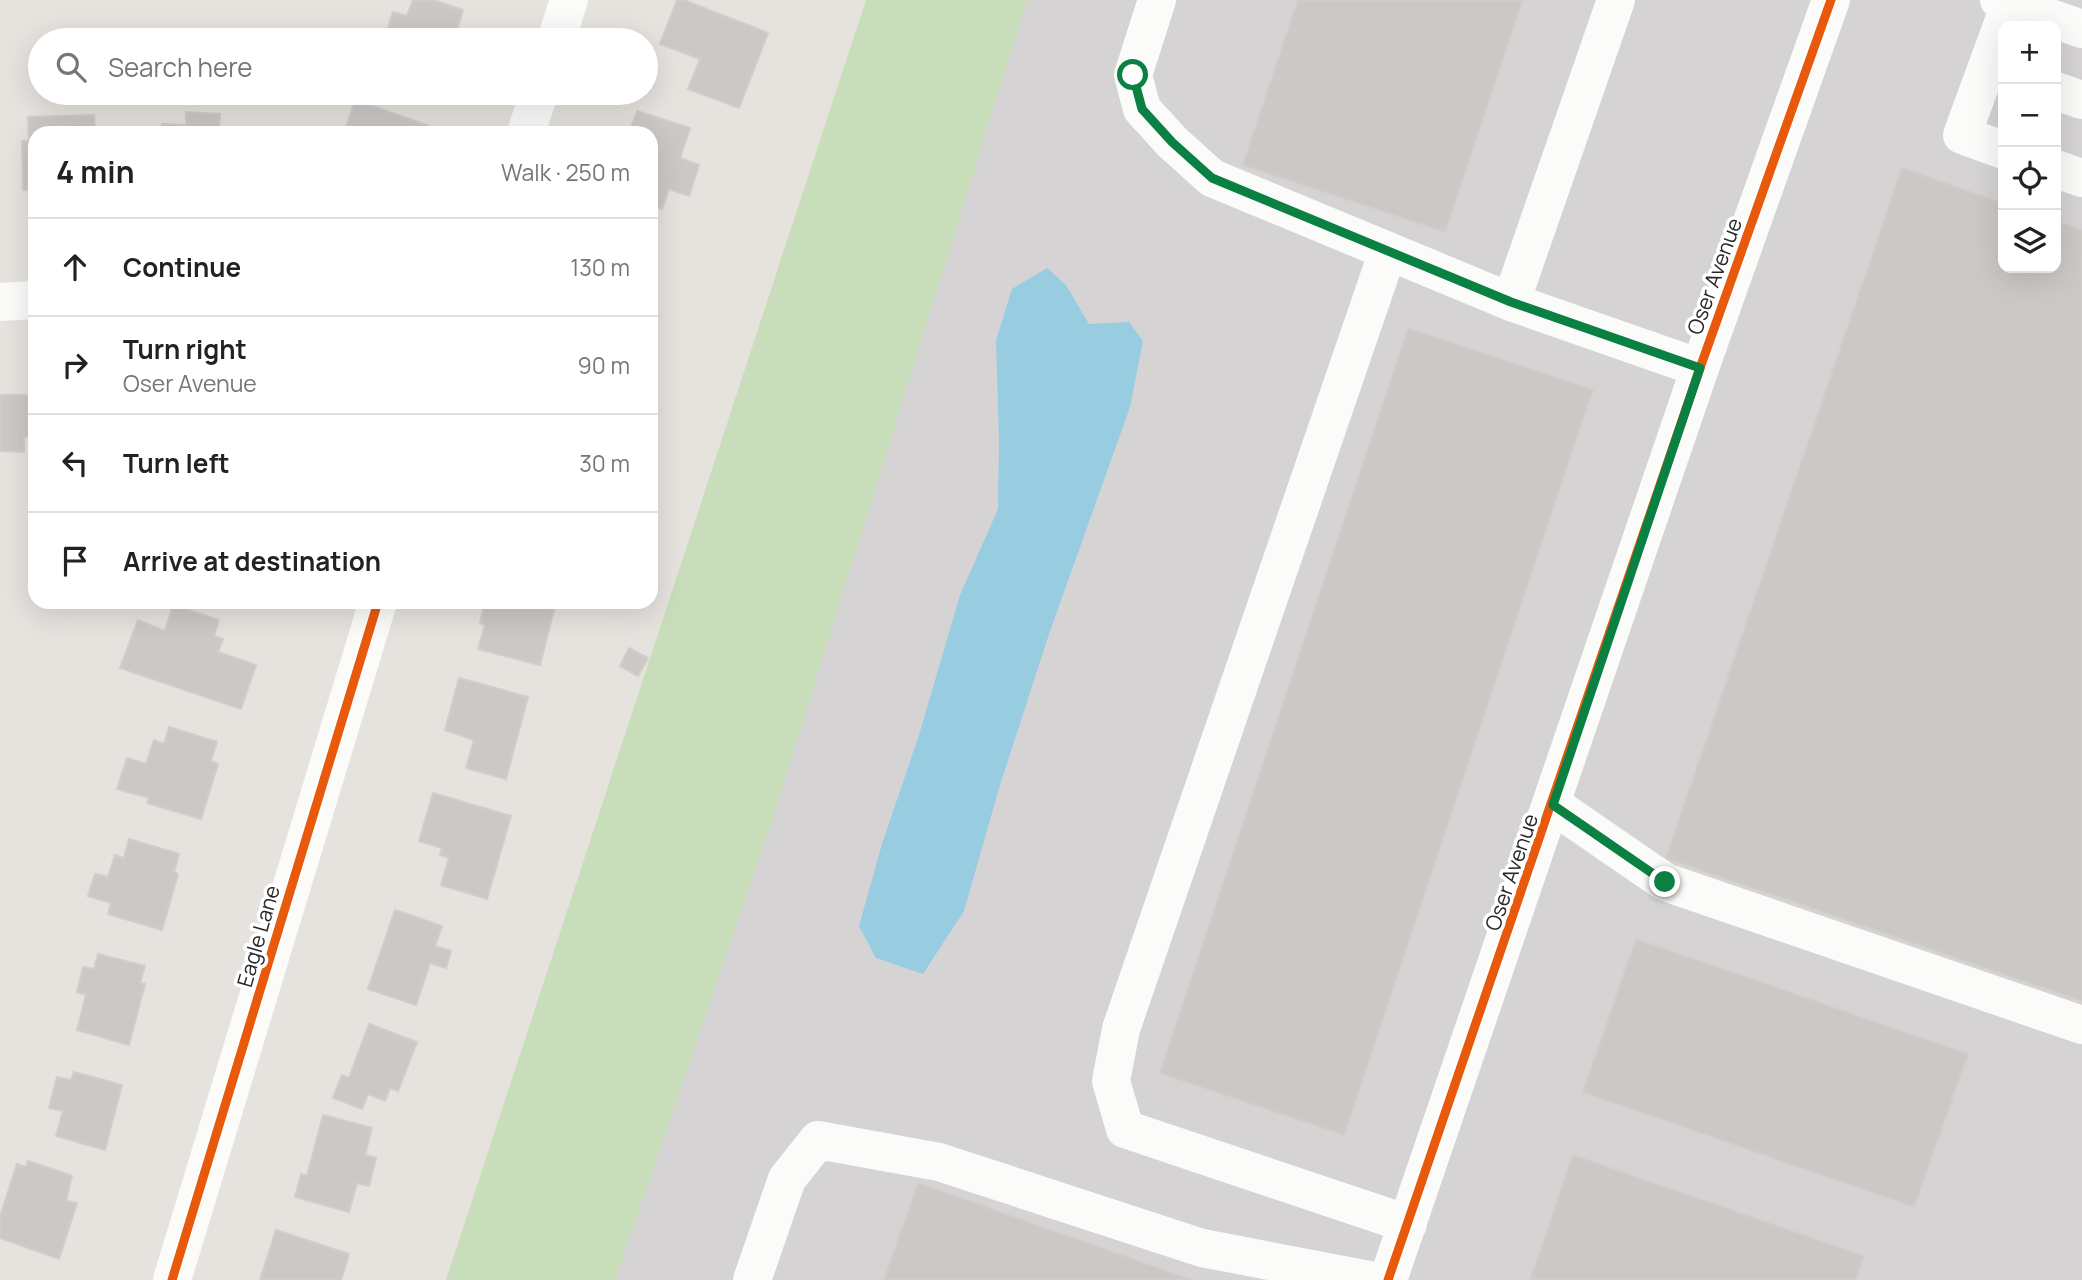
<!DOCTYPE html>
<meta charset="utf-8">
<style>
:root{--surface:#fff;--page:#f6f6f6;--text:#222;--muted:#767676;--line:#e0e0e0}
body{margin:0;font-family:Manrope,sans-serif;background:var(--page);color:var(--text)}
.controls{position:absolute;right:21px;top:21px;display:grid;overflow:hidden;border-radius:14px;box-shadow:0 7px 28px #0002}
.controls button{width:63px;height:63px;display:grid;place-items:center;padding:0;border:0;border-bottom:2px solid var(--line);background:var(--surface);color:var(--text);font:35px sans-serif}
.stop{position:absolute;width:21px;height:21px;margin:-16px;border:5px solid #0b8043;border-radius:50%;background:#fff}
.stop.end{background:#0b8043;border-color:#fff;box-shadow:0 2px 7px #0008}
.list{margin:0;padding:0;list-style:none}
h2{display:flex;justify-content:space-between;align-items:center;height:91px;margin:0;padding:0 28px;font-size:30px}
h2 small{font-size:23px;font-weight:400;color:var(--muted)}
.list li{display:grid;grid-template-columns:46px 1fr auto;gap:21px;align-items:center;box-sizing:border-box;height:98px;padding:0 28px;border-top:2px solid var(--line)}
.list b{display:block;font-size:26px;white-space:nowrap}
.list p{margin:0;font-size:23px;white-space:nowrap;color:var(--muted)}
.list em{font-size:23px;font-style:normal;color:var(--muted)}
.icon{flex:none;width:38px;height:38px;fill:none;stroke:currentColor;stroke-width:2;stroke-linecap:round;stroke-linejoin:round}
.map{position:relative;flex:none;width:2082px;height:1280px;overflow:hidden}
.search{position:absolute;background:var(--surface);box-shadow:0 7px 28px #0002;left:28px;top:28px;width:630px;height:77px;display:flex;align-items:center;gap:18px;box-sizing:border-box;padding:0 24px;border-radius:38px;color:var(--muted);font-size:26px}
.panel{position:absolute;background:var(--surface);box-shadow:0 7px 28px #0002;left:28px;top:126px;width:630px;height:483px;border-radius:21px}
.map>svg:first-child{display:block}
</style>
<div class="map">
<svg width="2082" height="1280" viewBox="0 0 2082 1280">
<rect width="100%" height="100%" fill="#e6e2de"/>
<path fill="#d6d3d5" fill-rule="evenodd" d="M951 0H2082V1280H492ZM2003 26H2056V268H2003Z"/>
<path fill="#c8deba" d="M866 0H1027L773 818 615 1280H446Z"/>
<path fill="#98cce1" d="M1047 268 1066 285 1089 324 1129 322 1143 341 1130 407 1049 634 1000 785 964 911 923 974 876 958 859 926 882 844 919 735 960 595 998 509 999 440 996 340 1012 289Z"/>
<g fill="#cbc8c5" stroke="#d1ceca" stroke-width="2">
<path d="M413 0H433L463 10 454 40H384L393 12 407 16Z"/>
<path d="M677 0H684L768 33 739 108 688 89 700 59 660 44Z"/>
<path d="M1298 0H1523L1445 232 1243 165Z"/>
<path d="M355 100 427 125 424 133H344Z"/>
<path d="M637 111 690 128 680 158 699 165 689 196 669 189 662 209 651 205V133L630 131Z"/>
<path d="M186 112 220 114 219 133H161L162 124 186 125Z"/>
<path d="M94 115 95 133H35V189L23 190 22 141H29L28 117Z"/>
<path d="M1902 168 2003 203V268H2056V221L2082 230V1001L1666 858Z"/>
<path d="M651 274 656 275 651 292Z"/>
<path d="M1408 328 1593 390 1344 1135 1160 1073Z"/>
<path d="M0 395H35V437H24V452L0 451Z"/>
<path d="M485 602H546L555 606 540 665 478 649 485 625 480 623Z"/>
<path d="M173 605 219 620 214 636 223 639 218 652 256 665 241 709 120 668 138 620 165 631Z"/>
<path d="M629 648 648 658 638 676 620 666Z"/>
<path d="M459 678 528 697 506 779 466 768 474 740 445 730Z"/>
<path d="M169 727 217 742 211 761 218 764 201 819 147 803 149 798 117 789 127 758 146 764 154 740 164 744Z"/>
<path d="M433 793 511 816 487 899 441 885 449 858 440 855 442 848 419 841Z"/>
<path d="M129 839 179 854 174 872 178 874 162 930 108 914 111 903 88 896 95 874 108 877 115 855 124 858Z"/>
<path d="M395 910 442 926 435 946 451 951 446 968 430 963 416 1005 368 989Z"/>
<path d="M1636 939 1968 1054 1914 1207 1583 1092Z"/>
<path d="M98 954 145 966 140 983 145 984 129 1045 77 1030 86 995 77 992 83 967 94 969Z"/>
<path d="M369 1024 417 1042 398 1091 390 1088 385 1101 368 1094 362 1109 333 1098 342 1075 349 1078Z"/>
<path d="M74 1072 122 1085 105 1150 56 1136 63 1111 49 1108 57 1077 71 1080Z"/>
<path d="M323 1115 372 1128 365 1155 376 1158 369 1186 357 1183 349 1212 295 1197 301 1174 307 1176Z"/>
<path d="M1573 1155 1864 1256 1856 1280H1530Z"/>
<path d="M28 1161 72 1176 66 1201 77 1203 59 1259 0 1238V1217L17 1164 26 1167Z"/>
<path d="M918 1183 1192 1280H884Z"/>
<path d="M276 1230 349 1254 341 1280H260Z"/>
</g>
<g fill="none" stroke-linecap="round" stroke-linejoin="round">
<g stroke="#fbfbfa" stroke-width="38">
<path d="M1157 0 1133 75 1142 109 1172 142 1212 178 1511 302 1700 368"/>
<path d="M1999 0 2082 29"/>
<path d="M556 40 569 0"/>
<path d="M2056 91 2082 100"/>
<path d="M526 133 539 93"/>
<path d="M2003 150 1962 135 2010 4"/>
<path d="M2056 169 2082 178"/>
<path d="M1388 251 1121 1029 1111 1081 1125 1129 1408 1224"/>
<path d="M0 302 35 300"/>
<path d="M1511 302 1616 0"/>
<path d="M1553 805 1665 882 2082 1025"/>
<path d="M172 1280 378 602"/>
<path d="M752 1280 787 1179 818 1140 939 1162 1202 1248 1369 1280"/>
<path d="M1388 1280 1700 368 1831 0"/>
</g>
<defs>
<g id="cycleway">
<path d="M172 1280 378 602"/>
<path d="M1388 1280 1700 368 1831 0"/>
</g>
</defs>
<use href="#cycleway" stroke="#fff" stroke-width="13"/>
<use href="#cycleway" stroke="#e8590c" stroke-width="9"/>
</g>
<g fill="none" stroke-linecap="round" stroke-linejoin="round">
<path stroke="#0b8043" stroke-width="9" d="M1133 75 1142 109 1172 142 1212 178 1511 302 1700 368 1553 805 1665 882"/>
</g>
<g text-anchor="middle" dominant-baseline="central" stroke-width="7" stroke-linejoin="round" paint-order="stroke">
<g font-size="21" fill="#282828" stroke="#fff">
<text transform="translate(1714 276) rotate(-70)">Oser Avenue</text>
<text transform="translate(1511 872) rotate(-71)">Oser Avenue</text>
<text transform="translate(258 936) rotate(-74)">Eagle Lane</text>
</g>
</g>
</svg>
<div class="controls">
<button>+</button>
<button>−</button>
<button><svg class="icon" aria-label="locate" viewBox="0 0 24 24"><circle cx="12" cy="12" r="6"/><path d="M12 2v4M12 18v4M2 12h4M18 12h4"/></svg></button>
<button><svg class="icon" aria-label="layers" viewBox="0 0 24 24"><path d="M12 4l9 5-9 5-9-5zM3 14l9 5 9-5"/></svg></button>
</div>
<div class="stop" style="left:1133px;top:75px"></div>
<div class="stop end" style="left:1665px;top:882px"></div>
<div class="search"><svg class="icon" aria-label="search" viewBox="0 0 24 24"><circle cx="10" cy="10" r="6"/><path d="M15 15l6 6"/></svg>Search here</div>
<section class="panel">
<h2>4 min<small>Walk · 250 m</small></h2>
<ul class="list">
<li><svg class="icon" aria-label="ahead" viewBox="0 0 24 24"><path d="M12 20V5M6 11l6-6 6 6"/></svg><div><b>Continue</b></div><em>130 m</em></li>
<li><svg class="icon" aria-label="right" viewBox="0 0 24 24"><path d="M7 20v-9h11M14 6l5 5-5 5"/></svg><div><b>Turn right</b><p>Oser Avenue</p></div><em>90 m</em></li>
<li><svg class="icon" aria-label="left" viewBox="0 0 24 24"><path d="M17 20v-9H6M10 6l-5 5 5 5"/></svg><div><b>Turn left</b></div><em>30 m</em></li>
<li><svg class="icon" aria-label="arrive" viewBox="0 0 24 24"><path d="M6 21V4h12l-3 4 3 4H6"/></svg><div><b>Arrive at destination</b></div></li>
</ul>
</section>
</div>
